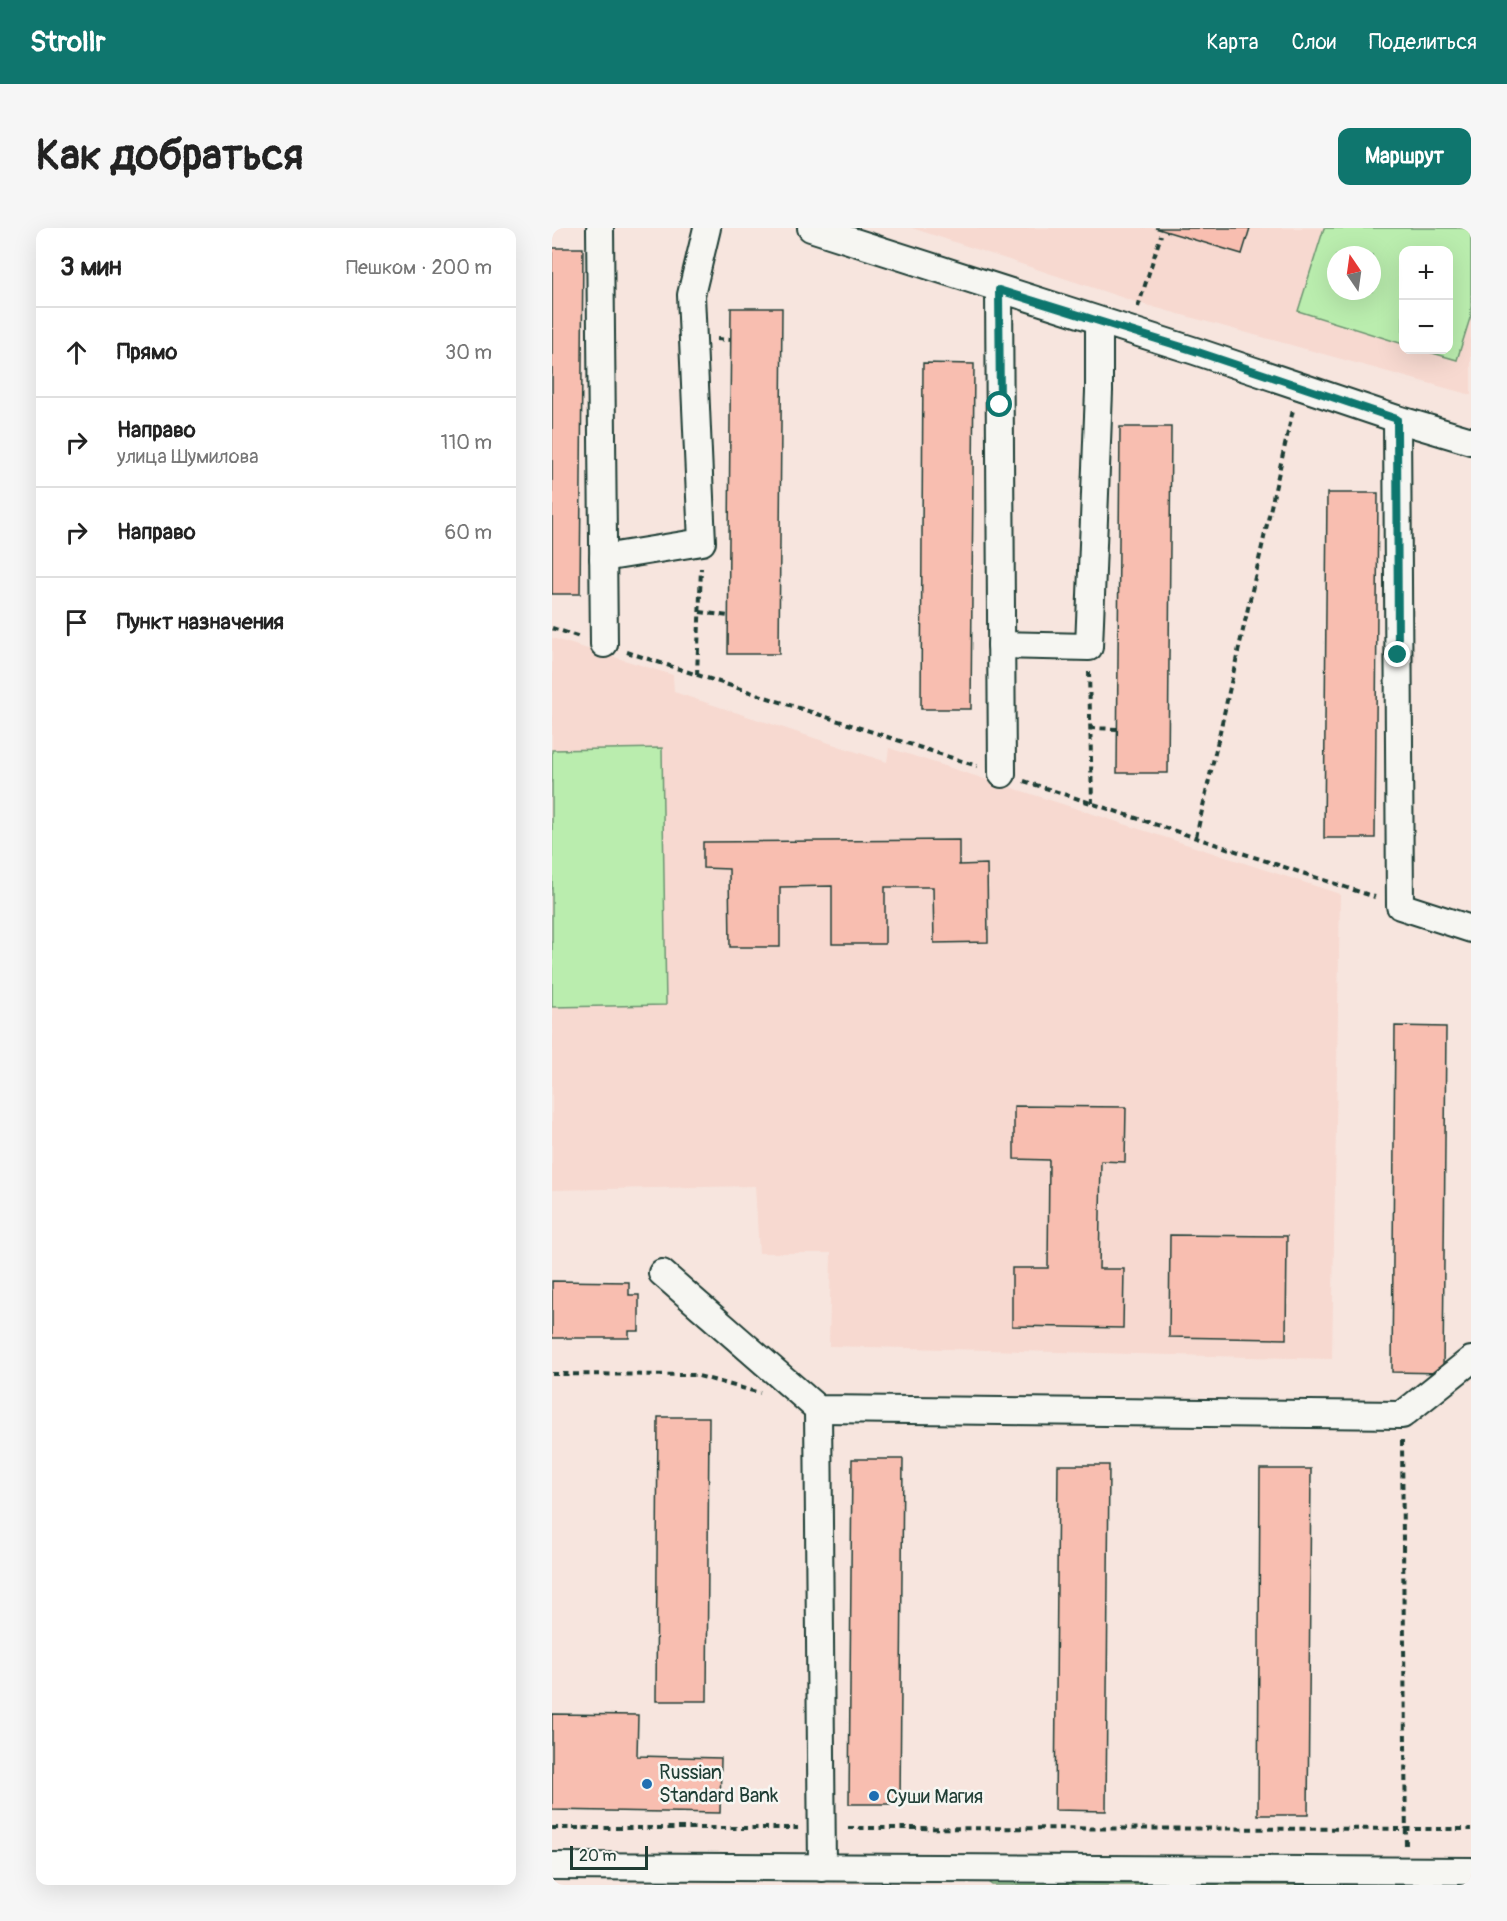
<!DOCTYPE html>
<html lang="ru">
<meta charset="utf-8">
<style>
:root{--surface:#fff;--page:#f6f6f6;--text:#222;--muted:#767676;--line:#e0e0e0;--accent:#0f766e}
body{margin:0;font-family:Pangolin,sans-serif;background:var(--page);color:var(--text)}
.controls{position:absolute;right:18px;top:18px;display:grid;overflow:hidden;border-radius:12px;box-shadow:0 6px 24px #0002}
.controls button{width:54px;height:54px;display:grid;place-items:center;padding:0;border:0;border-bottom:2px solid var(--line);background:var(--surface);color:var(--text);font:30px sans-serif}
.compass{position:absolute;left:775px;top:18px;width:54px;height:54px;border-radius:50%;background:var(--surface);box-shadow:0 6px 24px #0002;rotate:347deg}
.scale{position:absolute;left:18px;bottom:15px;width:78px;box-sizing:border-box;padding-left:6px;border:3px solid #1f3d34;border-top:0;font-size:16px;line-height:21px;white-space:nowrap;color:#1f3d34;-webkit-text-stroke:4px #f6f6f2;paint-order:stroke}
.stop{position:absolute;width:18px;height:18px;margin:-14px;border:4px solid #0f766e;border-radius:50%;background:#fff}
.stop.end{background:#0f766e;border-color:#fff;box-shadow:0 2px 6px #0008}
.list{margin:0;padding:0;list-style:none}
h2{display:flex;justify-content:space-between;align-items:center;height:78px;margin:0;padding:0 24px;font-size:26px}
h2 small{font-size:20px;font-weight:400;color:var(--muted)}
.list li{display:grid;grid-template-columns:39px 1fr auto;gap:18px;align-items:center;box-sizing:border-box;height:90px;padding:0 24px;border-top:2px solid var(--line)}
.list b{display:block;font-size:22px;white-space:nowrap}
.list p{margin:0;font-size:20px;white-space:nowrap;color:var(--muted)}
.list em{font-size:20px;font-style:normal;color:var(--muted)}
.icon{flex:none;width:33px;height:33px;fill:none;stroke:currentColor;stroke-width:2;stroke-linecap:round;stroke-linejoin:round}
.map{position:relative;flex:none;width:919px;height:1657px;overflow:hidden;border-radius:12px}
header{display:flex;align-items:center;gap:36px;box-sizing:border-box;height:84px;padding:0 30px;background:var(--accent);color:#fff}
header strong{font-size:28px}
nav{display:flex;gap:33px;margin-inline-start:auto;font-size:21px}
.intro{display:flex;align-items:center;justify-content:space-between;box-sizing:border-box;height:144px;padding:0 36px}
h1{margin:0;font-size:42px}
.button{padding:15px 27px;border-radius:12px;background:var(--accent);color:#fff;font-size:21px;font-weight:700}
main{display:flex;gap:36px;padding:0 36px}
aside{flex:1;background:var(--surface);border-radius:12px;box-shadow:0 6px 24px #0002}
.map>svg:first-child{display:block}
</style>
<header>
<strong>Strollr</strong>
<nav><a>Карта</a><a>Слои</a><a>Поделиться</a></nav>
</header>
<div class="intro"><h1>Как добраться</h1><a class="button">Маршрут</a></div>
<main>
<aside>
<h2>3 мин<small>Пешком · 200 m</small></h2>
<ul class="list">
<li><svg class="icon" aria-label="ahead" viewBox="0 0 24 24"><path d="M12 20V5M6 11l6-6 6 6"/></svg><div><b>Прямо</b></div><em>30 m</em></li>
<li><svg class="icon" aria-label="right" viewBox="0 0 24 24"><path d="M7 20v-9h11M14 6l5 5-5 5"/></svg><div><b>Направо</b><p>улица Шумилова</p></div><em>110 m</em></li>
<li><svg class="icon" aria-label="right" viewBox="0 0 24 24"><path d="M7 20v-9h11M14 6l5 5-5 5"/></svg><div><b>Направо</b></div><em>60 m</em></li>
<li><svg class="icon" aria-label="arrive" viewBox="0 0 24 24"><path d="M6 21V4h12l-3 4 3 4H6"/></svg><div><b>Пункт назначения</b></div></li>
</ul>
</aside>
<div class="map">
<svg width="919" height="1657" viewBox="0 0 919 1657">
<defs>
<pattern id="grass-dots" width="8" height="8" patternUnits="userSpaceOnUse" patternTransform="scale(1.5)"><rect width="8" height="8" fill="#baedae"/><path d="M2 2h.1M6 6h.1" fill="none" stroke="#9fcc96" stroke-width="1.8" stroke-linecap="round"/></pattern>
</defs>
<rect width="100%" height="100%" fill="#f7e5de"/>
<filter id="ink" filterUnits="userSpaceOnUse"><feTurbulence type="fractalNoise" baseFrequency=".0167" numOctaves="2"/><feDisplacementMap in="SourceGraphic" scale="12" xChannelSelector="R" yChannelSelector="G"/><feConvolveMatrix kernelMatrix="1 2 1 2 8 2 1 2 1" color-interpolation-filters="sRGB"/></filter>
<g filter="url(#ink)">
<g fill="#f7d9d0" fill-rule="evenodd">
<path d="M360 0H919V167L587 75ZM852 22H896V122H852ZM784 27H820V63H784Z"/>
<path d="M0 410 121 447 122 464 335 534 337 520 788 666 780 1131 277 1118 279 1025H207L203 958 0 962Z"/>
</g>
<path fill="url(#grass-dots)" stroke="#6c9571" stroke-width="1.5" d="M919 1648V1657H440L429 1649Z"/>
<g fill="#baedae" stroke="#6c9571" stroke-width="1.5" fill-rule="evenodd">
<path d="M772 0H919V87L905 132 870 122H896V22H852L851 116 746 83ZM784 27H820V63H784Z"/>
<path d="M110 520 114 777 0 779V522Z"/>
</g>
<g fill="#f8beb0" stroke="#1f3d34" stroke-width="1.5">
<path d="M603 0H698L690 26Z"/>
<path d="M0 20H31L28 366H0Z"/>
<path d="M179 80H230L227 426H176Z"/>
<path d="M371 135 422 136 419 481H369Z"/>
<path d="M568 199H619L616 545H565Z"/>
<path d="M775 265H826L823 610H772Z"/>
<path d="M407 612V637L435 636 436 714 382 715 381 659H333V716H280V658L228 659V719H178L177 641 151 640V614Z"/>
<path d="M843 798 894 799 891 1145 840 1144Z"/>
<path d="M462 878 574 879 573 934 549 933 547 1041H572L571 1100 460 1098V1040H496L497 932 462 931Z"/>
<path d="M618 1007 735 1008 734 1111 617 1109Z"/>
<path d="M0 1053 77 1054V1067H87V1103H77V1110H0Z"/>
<path d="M106 1189H157L155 1473H104Z"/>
<path d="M300 1231H351L348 1576H297Z"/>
<path d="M506 1237H557L554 1583 503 1582Z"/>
<path d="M708 1241H759L756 1587H706Z"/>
<path d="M0 1486 86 1487 85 1528 169 1530 168 1585 0 1582Z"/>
</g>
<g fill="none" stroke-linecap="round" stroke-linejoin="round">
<defs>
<g id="minor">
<path d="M48 0 52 416"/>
<path d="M259 0 643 123 845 191 919 213"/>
<path d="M447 61 450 546"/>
<path d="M845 191 848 678 919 701"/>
<path d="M51 330 150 314 139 67 155 0"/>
<path d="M449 417 537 419 547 163V93"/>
<path d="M110 1045 266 1181 850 1187 919 1132"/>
<path d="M266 1181 270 1640"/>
<path d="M0 1638 919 1643"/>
</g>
</defs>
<use href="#minor" stroke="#1f3d34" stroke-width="30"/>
<g stroke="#1f3d34" stroke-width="4" stroke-dasharray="6 4.5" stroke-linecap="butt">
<path d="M586 79 609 7"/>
<path d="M165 111 178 112"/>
<path d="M148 384 176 388"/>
<path d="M0 400 28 409"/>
<path d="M75 424 425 538"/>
<path d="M537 444 540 575"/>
<path d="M145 447 149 340"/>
<path d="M538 500 566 501"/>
<path d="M472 553 823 669"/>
<path d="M644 609 741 182"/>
<path d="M0 1146 143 1147 208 1165"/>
<path d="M850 1212 854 1618"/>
<path d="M0 1600H246"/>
<path d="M296 1600 919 1601"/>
</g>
<use href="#minor" stroke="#f6f6f2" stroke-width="26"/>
</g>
</g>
<g fill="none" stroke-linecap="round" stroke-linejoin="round" filter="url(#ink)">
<path stroke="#0f766e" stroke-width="8" d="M448 177 447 62 643 123 845 191 846 427"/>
</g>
<g fill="#1f6fb2" stroke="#f6f6f2" stroke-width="2">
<circle cx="95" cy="1556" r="6"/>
<circle cx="322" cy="1568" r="6"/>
</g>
<g text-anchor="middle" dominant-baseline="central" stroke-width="5" stroke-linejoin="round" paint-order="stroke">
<g font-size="20" fill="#1f3d34" stroke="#f6f6f2" text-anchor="start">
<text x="107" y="1544">Russian<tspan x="107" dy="23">Standard Bank</tspan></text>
<text x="334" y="1568">Суши Магия</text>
</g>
</g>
</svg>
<div class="controls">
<button>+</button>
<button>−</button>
</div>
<svg class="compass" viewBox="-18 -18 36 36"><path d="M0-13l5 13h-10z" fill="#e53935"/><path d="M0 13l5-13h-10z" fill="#767676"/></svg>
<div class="scale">20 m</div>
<div class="stop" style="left:448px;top:177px"></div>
<div class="stop end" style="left:846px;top:427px"></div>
</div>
</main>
